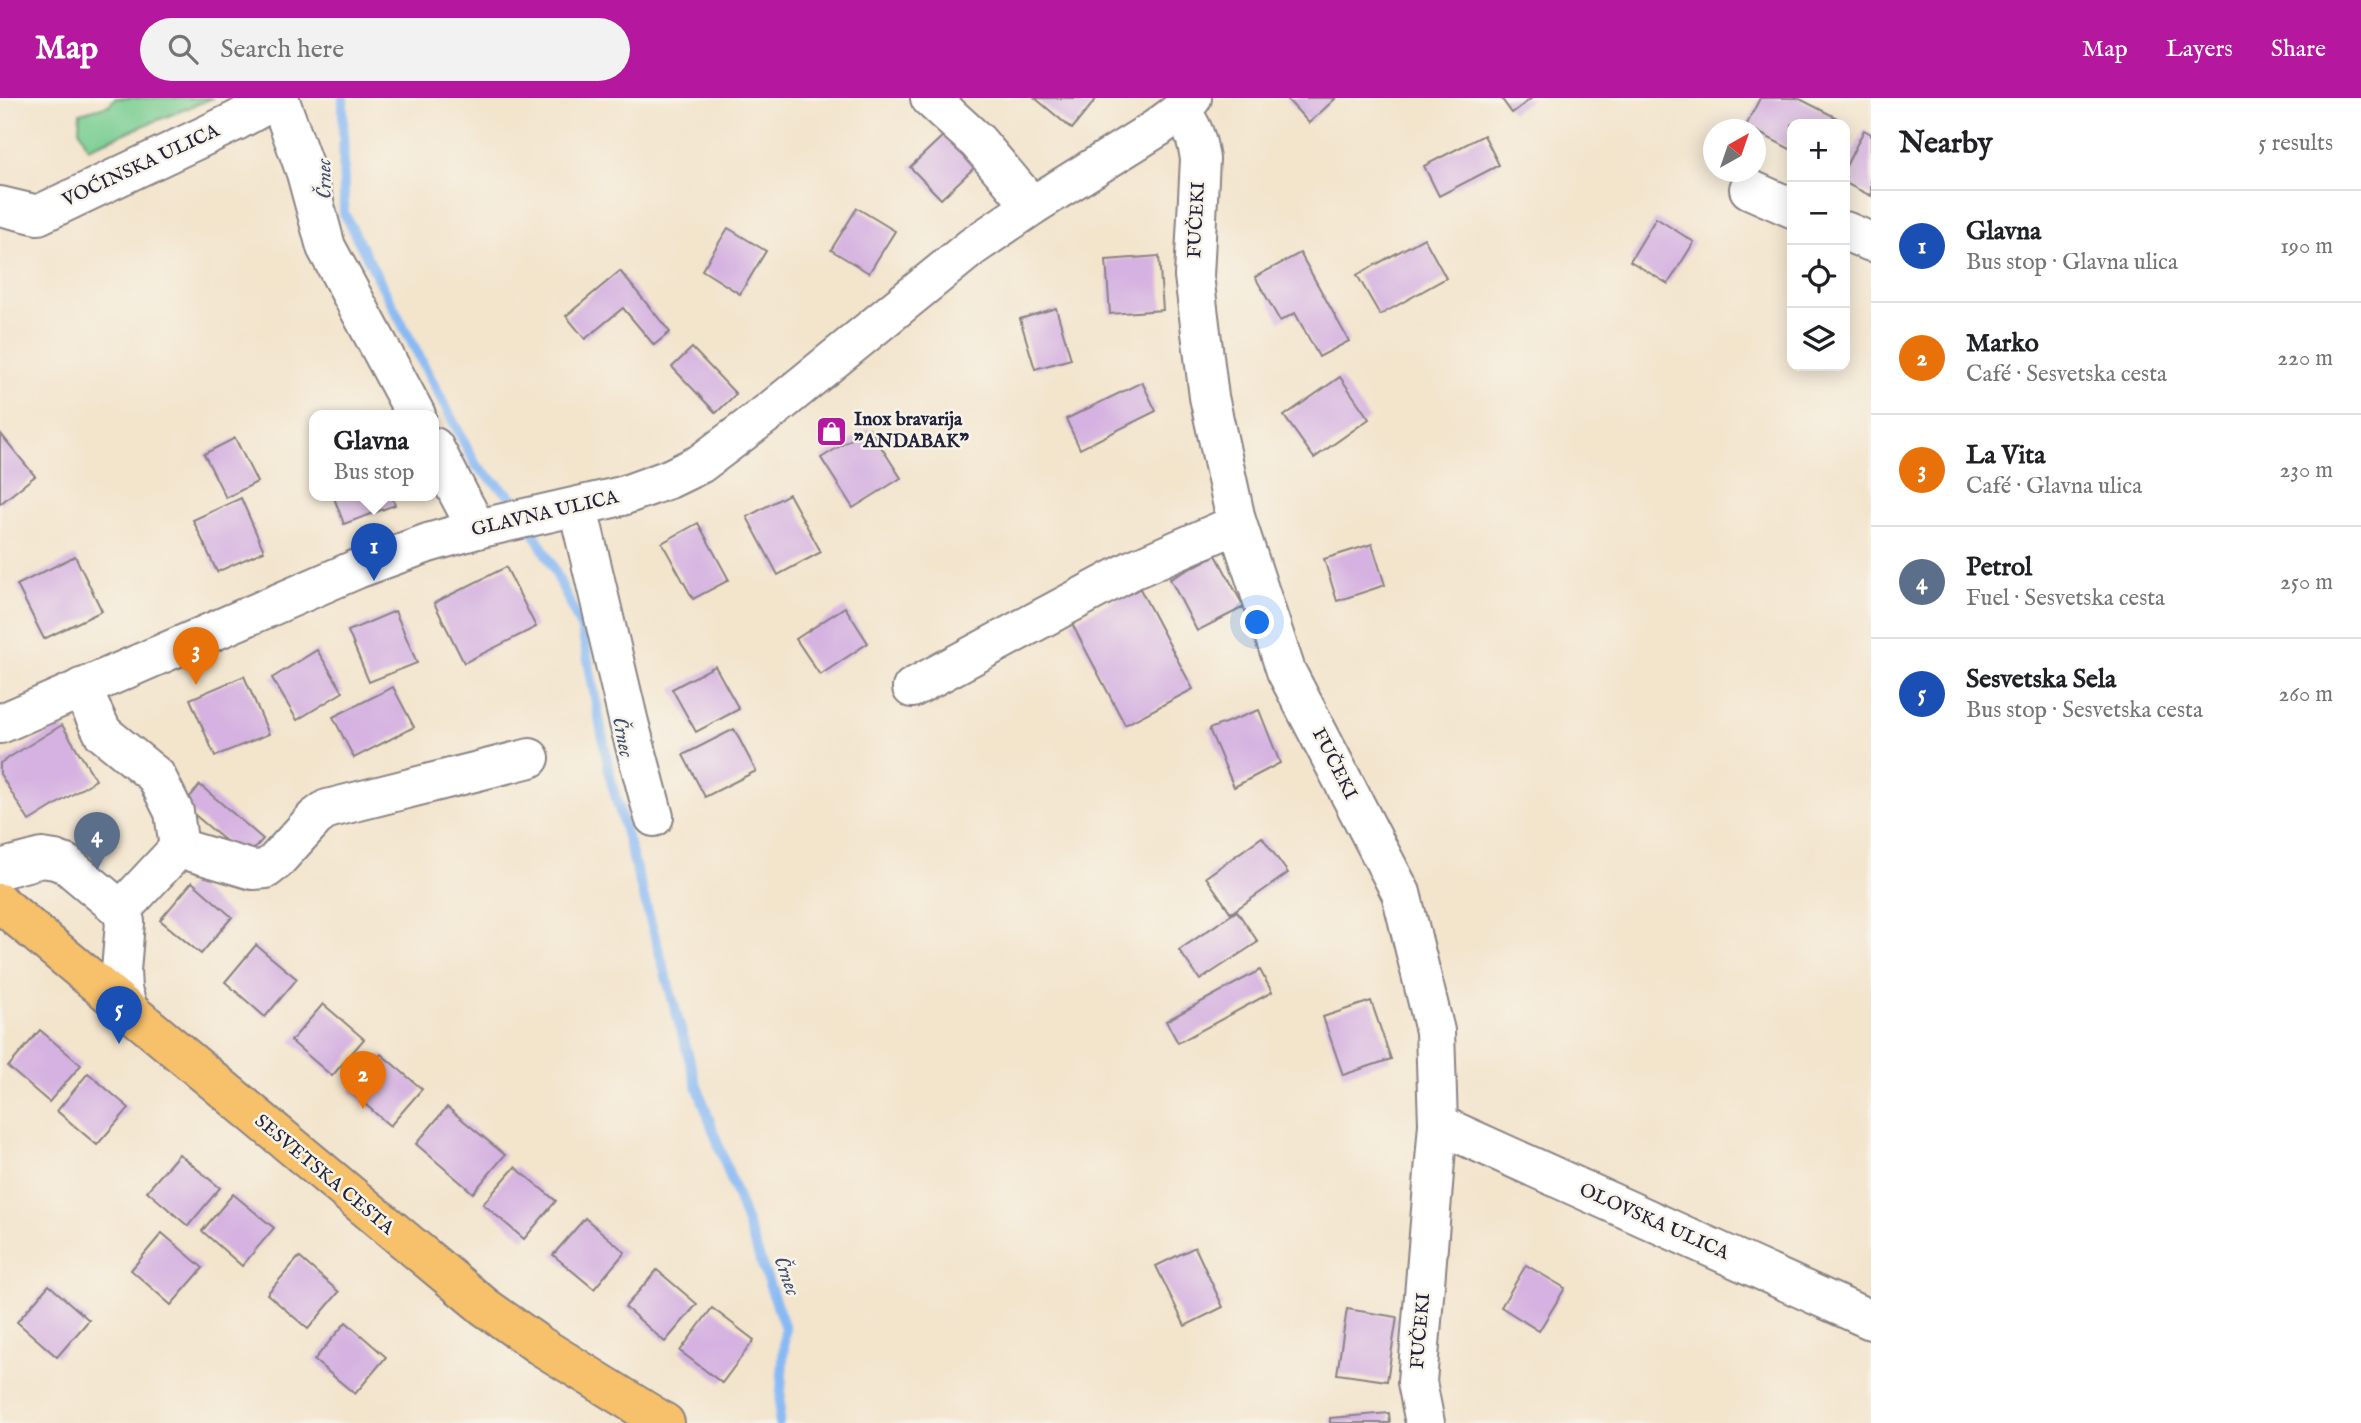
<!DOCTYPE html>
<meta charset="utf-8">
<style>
:root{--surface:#fff;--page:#f2f2f2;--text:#202124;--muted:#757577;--line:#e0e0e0;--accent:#b5179e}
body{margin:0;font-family:"IM FELL English",serif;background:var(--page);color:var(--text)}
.controls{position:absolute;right:21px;top:21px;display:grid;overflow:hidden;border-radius:14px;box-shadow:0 4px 18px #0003}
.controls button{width:63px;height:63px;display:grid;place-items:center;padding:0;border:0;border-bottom:2px solid var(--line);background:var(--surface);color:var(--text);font:35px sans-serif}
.compass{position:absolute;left:1703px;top:21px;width:63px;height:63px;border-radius:50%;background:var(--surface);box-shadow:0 4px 18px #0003;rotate:40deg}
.you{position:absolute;left:1258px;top:525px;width:24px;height:24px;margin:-18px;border:5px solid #fff;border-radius:50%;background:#1a73e8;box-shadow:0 0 0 10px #1a73e833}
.badge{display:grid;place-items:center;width:46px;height:46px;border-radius:50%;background:var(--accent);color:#fff;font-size:23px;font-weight:700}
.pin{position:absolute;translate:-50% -58px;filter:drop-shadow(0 2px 4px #0008)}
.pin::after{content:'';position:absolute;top:37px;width:24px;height:21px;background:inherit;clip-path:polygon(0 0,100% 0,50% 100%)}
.popup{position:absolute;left:309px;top:312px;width:130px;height:91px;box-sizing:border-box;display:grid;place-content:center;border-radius:14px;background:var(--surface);filter:drop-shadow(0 2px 5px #0005);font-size:23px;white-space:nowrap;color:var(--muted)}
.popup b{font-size:26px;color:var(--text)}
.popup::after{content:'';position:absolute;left:50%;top:100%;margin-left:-14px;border:14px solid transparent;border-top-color:var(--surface)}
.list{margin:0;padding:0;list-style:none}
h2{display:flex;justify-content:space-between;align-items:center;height:91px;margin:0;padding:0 28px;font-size:30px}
h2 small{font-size:23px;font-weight:400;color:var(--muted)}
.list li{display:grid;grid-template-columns:46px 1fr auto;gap:21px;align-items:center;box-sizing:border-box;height:112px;padding:0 28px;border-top:2px solid var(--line)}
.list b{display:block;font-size:26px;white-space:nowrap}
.list p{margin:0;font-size:23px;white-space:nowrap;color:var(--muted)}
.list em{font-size:23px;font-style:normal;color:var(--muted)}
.icon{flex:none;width:38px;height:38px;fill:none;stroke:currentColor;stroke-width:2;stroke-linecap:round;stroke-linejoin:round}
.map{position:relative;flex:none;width:1871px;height:1325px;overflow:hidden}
header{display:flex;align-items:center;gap:42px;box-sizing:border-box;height:98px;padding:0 35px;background:var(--accent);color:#fff}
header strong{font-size:33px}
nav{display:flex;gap:38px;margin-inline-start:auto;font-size:24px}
.search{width:490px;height:63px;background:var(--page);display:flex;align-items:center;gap:18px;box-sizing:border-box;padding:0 24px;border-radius:38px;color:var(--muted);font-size:26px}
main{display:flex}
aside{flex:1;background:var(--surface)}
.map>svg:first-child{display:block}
</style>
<header>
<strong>Map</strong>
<div class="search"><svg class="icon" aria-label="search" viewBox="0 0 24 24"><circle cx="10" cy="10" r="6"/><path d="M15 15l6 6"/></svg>Search here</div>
<nav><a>Map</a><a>Layers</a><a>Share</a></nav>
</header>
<main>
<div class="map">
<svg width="1871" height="1325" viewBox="0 0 1871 1325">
<rect width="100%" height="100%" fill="#f7f3e8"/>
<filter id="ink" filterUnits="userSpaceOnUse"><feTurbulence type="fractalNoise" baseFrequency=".0143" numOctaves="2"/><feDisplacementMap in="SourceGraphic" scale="14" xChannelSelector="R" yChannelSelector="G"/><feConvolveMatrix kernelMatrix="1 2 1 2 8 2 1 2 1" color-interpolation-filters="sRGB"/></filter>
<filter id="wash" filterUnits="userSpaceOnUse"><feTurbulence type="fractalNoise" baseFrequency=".00686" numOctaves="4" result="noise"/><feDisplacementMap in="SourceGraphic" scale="28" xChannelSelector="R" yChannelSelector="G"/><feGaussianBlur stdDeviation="1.57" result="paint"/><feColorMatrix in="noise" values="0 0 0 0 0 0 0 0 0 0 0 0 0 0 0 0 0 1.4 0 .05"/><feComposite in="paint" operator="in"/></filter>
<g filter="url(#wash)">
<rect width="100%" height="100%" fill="#f3e4cc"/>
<path fill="#78cd91" stroke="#4d7866" stroke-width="2" d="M115 0H213L88 50 79 31 80 15 109 7Z"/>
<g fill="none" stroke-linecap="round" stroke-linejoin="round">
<g stroke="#88b9f4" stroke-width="10">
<path d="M343 0 344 115 476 367 517 404 522 413"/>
<path d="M529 426 552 467 582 531 611 682 696 985 785 1230 779 1325"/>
</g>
</g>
<g id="blocks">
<g fill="#d5b2e1">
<path d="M1035 0H1097L1072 31Z"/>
<path d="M1286 0H1336L1309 25Z"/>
<path d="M1501 0H1532L1512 15Z"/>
<path d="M1760 0H1798L1839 21 1836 26H1792V52L1746 28Z"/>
<path d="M1864 32 1871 36V98L1845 85V70Z"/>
<path d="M946 35 977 67 941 101 910 69Z"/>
<path d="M1484 37 1499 67 1439 98 1424 68Z"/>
<path d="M857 110 895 133 869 175 831 152Z"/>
<path d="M1656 120 1694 144 1668 186 1630 163Z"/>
<path d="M728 130 766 153 740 196 702 172Z"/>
<path d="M1424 140 1446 180 1380 217 1357 177Z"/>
<path d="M1300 155 1349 243 1319 259 1295 215 1280 223 1255 179Z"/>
<path d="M1159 158 1163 212 1110 216 1106 162Z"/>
<path d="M620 173 670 234 654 247 623 210 585 241 566 218Z"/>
<path d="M1056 210 1071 261 1035 271 1020 221Z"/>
<path d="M692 250 736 296 716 315 672 269Z"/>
<path d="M1340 279 1369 321 1314 360 1284 318Z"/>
<path d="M1142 284 1156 313 1080 351 1066 321Z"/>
<path d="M869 330 901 380 853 410 821 360Z"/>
<path d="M0 335 35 378 0 406Z"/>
<path d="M235 340 257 384 226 400 204 356Z"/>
<path d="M789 396 821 454 778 477 747 419Z"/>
<path d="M333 397H391L395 407 344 426Z"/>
<path d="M241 400 264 453 217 474 193 422Z"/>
<path d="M698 425 729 482 693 501 662 445Z"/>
<path d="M1372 446 1385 487 1337 503 1324 461Z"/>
<path d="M1216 457 1244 509 1197 533 1170 481Z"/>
<path d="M75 458 102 513 44 541 17 487Z"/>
<path d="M506 469 536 529 464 565 434 505Z"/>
<path d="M1139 489 1193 591 1125 627 1071 524Z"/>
<path d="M845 509 868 545 820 577 796 541Z"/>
<path d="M395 513 417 565 369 584 348 533Z"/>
<path d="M317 552 343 594 297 622 272 580Z"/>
<path d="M715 568 739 611 696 634 672 591Z"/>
<path d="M244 578 269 636 215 658 190 601Z"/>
<path d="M393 589 414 629 354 660 333 619Z"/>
<path d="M1259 612 1280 665 1234 689 1209 631Z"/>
<path d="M62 627 96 682 29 723 0 676V665Z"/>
<path d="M734 631 756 673 705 699 683 657Z"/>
<path d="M200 687 263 741 246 760 183 707Z"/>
<path d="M1262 739 1288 775 1231 815 1206 779Z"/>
<path d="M192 784 232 819 201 856 160 822Z"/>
<path d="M1237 813 1258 844 1200 882 1179 852Z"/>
<path d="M256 847 297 881 265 919 225 884Z"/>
<path d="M1260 872 1272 894 1178 945 1166 923Z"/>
<path d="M1371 903 1391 961 1343 977 1323 919Z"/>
<path d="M323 906 364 941 332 978 291 943Z"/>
<path d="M40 932 81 967 49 1004 8 969Z"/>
<path d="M381 956 422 991 390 1028 350 993Z"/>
<path d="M88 975 129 1010 97 1047 57 1013Z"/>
<path d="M447 1009 505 1057 473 1095 416 1046Z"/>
<path d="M179 1056 220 1090 188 1128 147 1093Z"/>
<path d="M515 1069 556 1103 524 1141 483 1106Z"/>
<path d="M233 1096 274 1130 242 1168 202 1133Z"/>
<path d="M585 1120 625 1154 594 1191 553 1157Z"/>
<path d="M162 1135 203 1170 171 1207 131 1172Z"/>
<path d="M1195 1149 1223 1209 1185 1228 1156 1168Z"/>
<path d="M299 1159 339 1194 308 1231 267 1196Z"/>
<path d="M1526 1167 1565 1190 1539 1233 1501 1209Z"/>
<path d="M657 1172 697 1206 665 1244 625 1209Z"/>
<path d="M49 1187 89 1222 57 1259 17 1224Z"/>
<path d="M712 1210 754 1242 722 1285 680 1253Z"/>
<path d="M1347 1211 1397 1219 1387 1283 1337 1276Z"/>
<path d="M346 1224 386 1259 355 1296 314 1262Z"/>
<path d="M1389 1315 1390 1325H1330V1320Z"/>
</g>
</g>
</g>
<g filter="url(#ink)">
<use href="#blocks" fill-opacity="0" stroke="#8a8384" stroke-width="2"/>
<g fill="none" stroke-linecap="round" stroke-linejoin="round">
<defs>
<g id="minor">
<path d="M279 0 306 75 326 149 416 317"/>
<path d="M930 0 978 44 1032 108"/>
<path d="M1180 13C1193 28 1197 41 1200 61L1194 178 1209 299 1236 422 1286 573 1401 795 1435 933 1438 1026 1417 1284 1425 1325"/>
<path d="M1749 91 1792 110"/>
<path d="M0 108 38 117 236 23 278 0"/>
<path d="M1845 133 1871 144"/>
<path d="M434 349 477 431"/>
<path d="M578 410 629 625 654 719"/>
<path d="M81 590 103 635 156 678 174 714 179 750"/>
<path d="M912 590 1132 472 1237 426"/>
<path d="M0 626 357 471 428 445 477 431 622 398 669 381 700 366 773 311 972 149 1032 108 1157 30 1180 13 1192 0"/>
<path d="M179 750 253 772 266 771 275 764 315 720 327 711 530 660"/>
<path d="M0 771 42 760 55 762 66 766 121 812 125 824 121 873 122 892 129 913"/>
<path d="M121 812 179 750"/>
<path d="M1438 1026 1871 1222"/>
</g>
<path id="major" d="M0 805 485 1209 539 1247 665 1325"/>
</defs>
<use href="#minor" stroke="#8a8384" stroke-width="42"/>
<use href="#major" stroke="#8a8384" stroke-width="42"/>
<use href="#minor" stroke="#fff" stroke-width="38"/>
<use href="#major" stroke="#f7c06b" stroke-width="38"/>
</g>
</g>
<defs>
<symbol id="shop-square" viewBox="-11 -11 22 22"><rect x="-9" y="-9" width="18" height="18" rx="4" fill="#b5179e" stroke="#f7f3e8"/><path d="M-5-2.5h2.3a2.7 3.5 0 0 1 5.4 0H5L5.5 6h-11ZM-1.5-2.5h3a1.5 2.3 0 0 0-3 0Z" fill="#fff"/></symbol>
</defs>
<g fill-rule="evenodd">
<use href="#shop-square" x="814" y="316" width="35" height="35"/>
</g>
<g text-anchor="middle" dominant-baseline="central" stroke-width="5" stroke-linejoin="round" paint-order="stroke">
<g font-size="19" fill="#22223b" stroke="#f7f3e8">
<text transform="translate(141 68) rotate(-25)">VOĆINSKA ULICA</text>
<text transform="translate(1197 122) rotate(-87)">FUČEKI</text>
<text transform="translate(545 416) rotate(-13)">GLAVNA ULICA</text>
<text transform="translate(1334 666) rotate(63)">FUČEKI</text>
<text transform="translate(324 1077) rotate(40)">SESVETSKA CESTA</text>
<text transform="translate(1654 1124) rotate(24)">OLOVSKA ULICA</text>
<text transform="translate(1421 1233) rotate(-85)">FUČEKI</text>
</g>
<g font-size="19" font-weight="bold" fill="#22223b" stroke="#f7f3e8" text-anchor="start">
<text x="854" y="322">Inox bravarija<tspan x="854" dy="22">"ANDABAK"</tspan></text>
</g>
<g font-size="21" font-style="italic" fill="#414f72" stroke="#f7f3e8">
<text transform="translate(325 81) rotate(-91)">Črnec</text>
<text transform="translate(622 639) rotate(79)">Črnec</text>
<text transform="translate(786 1178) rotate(70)">Črnec</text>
</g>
</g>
</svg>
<div class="controls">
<button>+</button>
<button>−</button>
<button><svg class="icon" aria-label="locate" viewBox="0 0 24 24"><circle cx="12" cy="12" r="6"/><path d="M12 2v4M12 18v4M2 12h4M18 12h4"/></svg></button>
<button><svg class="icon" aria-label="layers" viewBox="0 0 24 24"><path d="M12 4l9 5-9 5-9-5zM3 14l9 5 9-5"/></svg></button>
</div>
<svg class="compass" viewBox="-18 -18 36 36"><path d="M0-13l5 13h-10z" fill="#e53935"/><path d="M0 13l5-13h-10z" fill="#757577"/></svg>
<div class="you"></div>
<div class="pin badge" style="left:374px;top:483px;background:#1a4fb4">1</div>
<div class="popup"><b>Glavna</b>Bus stop</div>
<div class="pin badge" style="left:363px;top:1011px;background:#e8710a">2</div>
<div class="pin badge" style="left:196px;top:587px;background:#e8710a">3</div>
<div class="pin badge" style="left:97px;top:772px;background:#5c6f8a">4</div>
<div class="pin badge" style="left:119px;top:946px;background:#1a4fb4">5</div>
</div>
<aside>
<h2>Nearby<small>5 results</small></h2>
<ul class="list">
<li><span class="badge" style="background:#1a4fb4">1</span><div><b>Glavna</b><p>Bus stop · Glavna ulica</p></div><em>190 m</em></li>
<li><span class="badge" style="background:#e8710a">2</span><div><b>Marko</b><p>Café · Sesvetska cesta</p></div><em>220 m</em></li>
<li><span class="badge" style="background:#e8710a">3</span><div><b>La Vita</b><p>Café · Glavna ulica</p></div><em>230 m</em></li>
<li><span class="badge" style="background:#5c6f8a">4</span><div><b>Petrol</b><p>Fuel · Sesvetska cesta</p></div><em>250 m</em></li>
<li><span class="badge" style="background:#1a4fb4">5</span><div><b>Sesvetska Sela</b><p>Bus stop · Sesvetska cesta</p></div><em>260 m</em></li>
</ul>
</aside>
</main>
